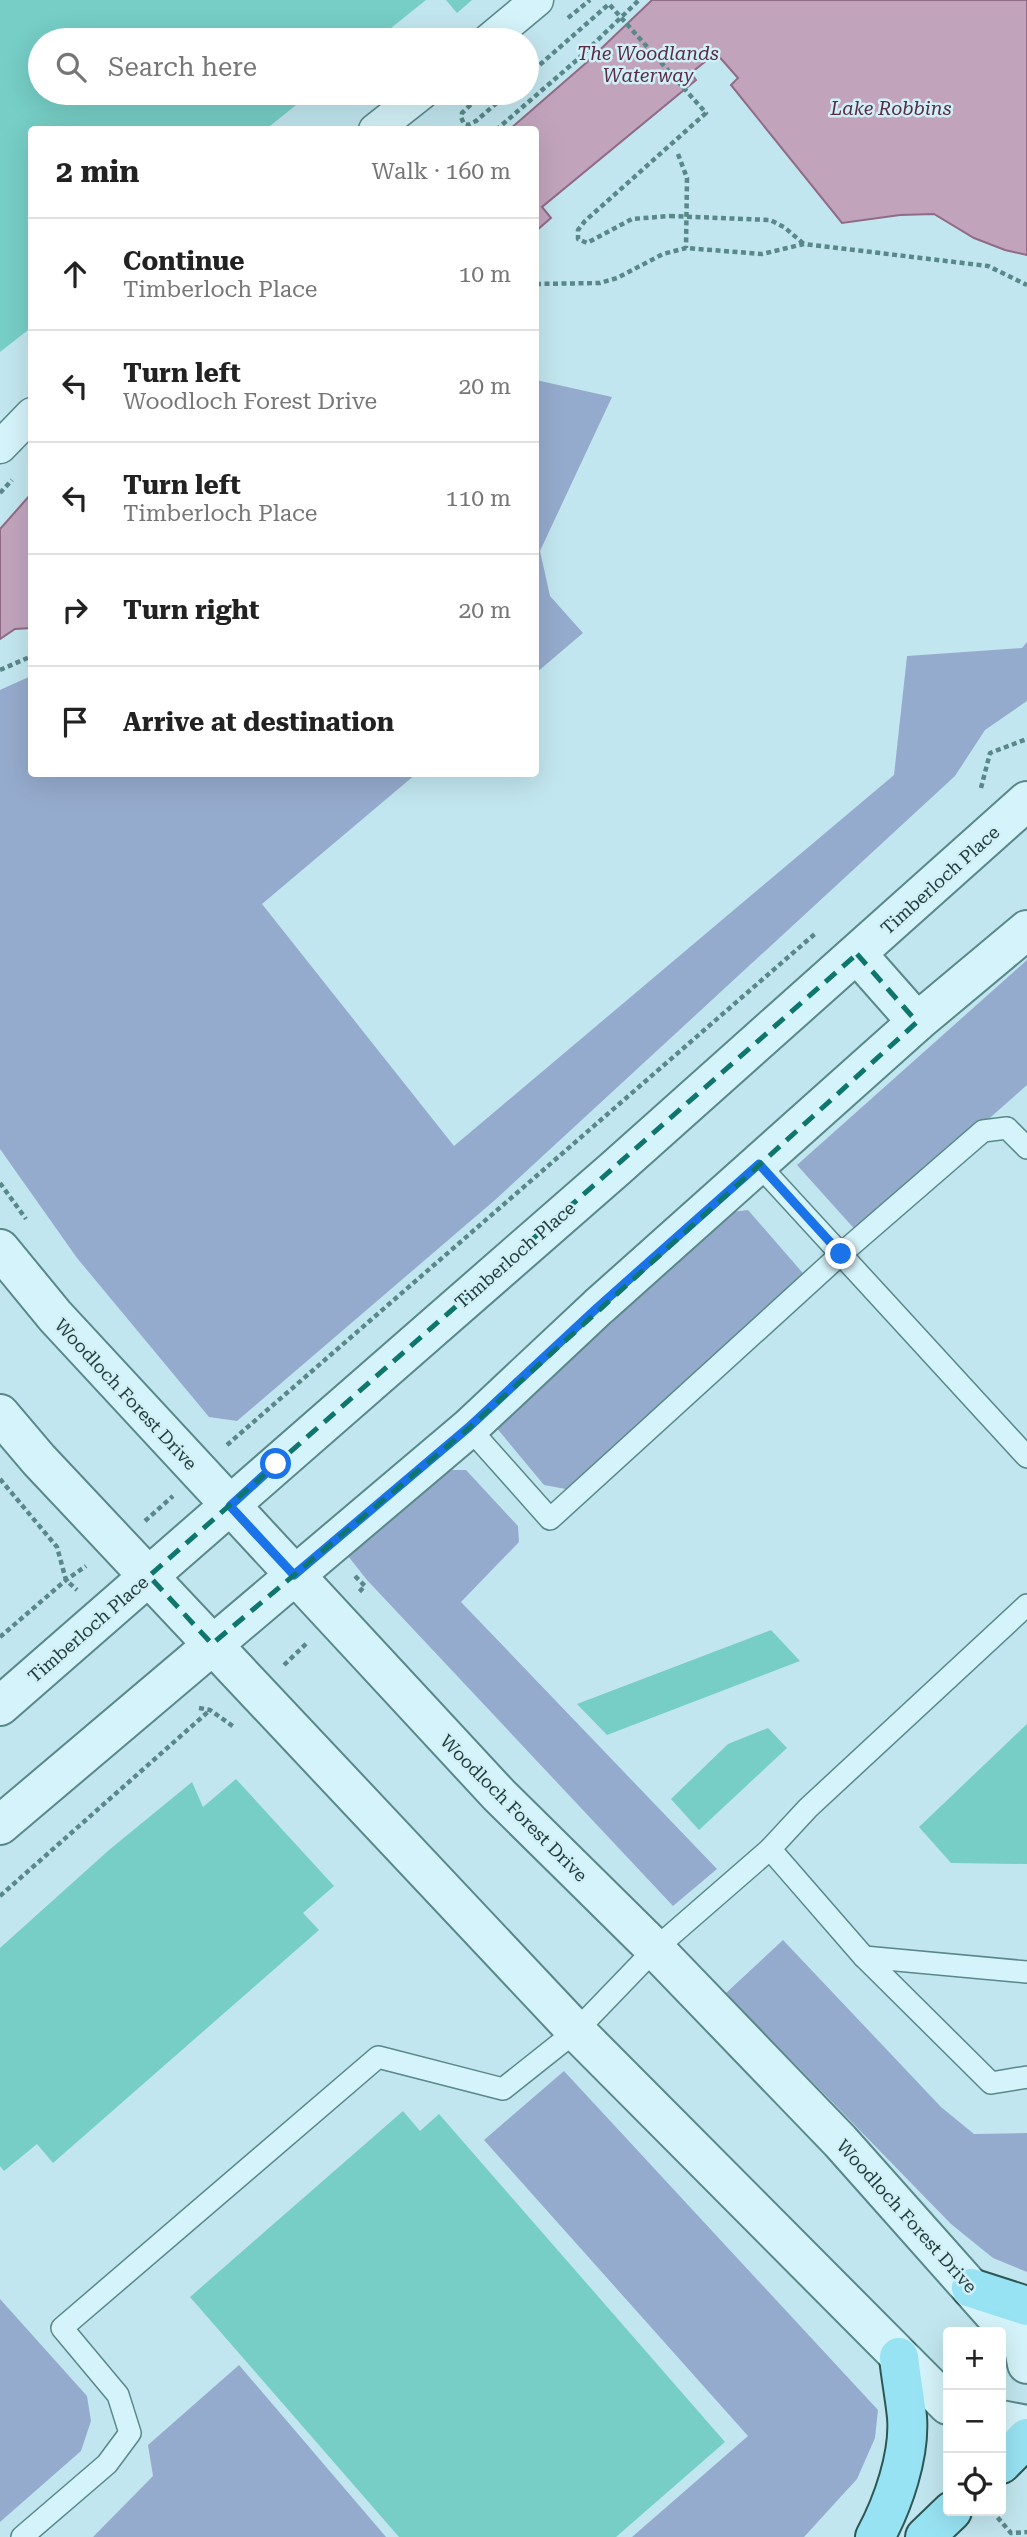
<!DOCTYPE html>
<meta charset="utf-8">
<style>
:root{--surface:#fff;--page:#f2f2f2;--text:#222;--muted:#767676;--line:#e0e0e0}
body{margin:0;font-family:"Roboto Serif",serif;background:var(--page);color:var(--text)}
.controls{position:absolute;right:21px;bottom:21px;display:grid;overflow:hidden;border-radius:7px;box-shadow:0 7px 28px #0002}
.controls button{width:63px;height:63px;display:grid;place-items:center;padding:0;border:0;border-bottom:2px solid var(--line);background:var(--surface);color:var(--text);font:35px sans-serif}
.stop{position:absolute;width:21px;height:21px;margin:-16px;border:5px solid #1a73e8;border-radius:50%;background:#fff}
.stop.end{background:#1a73e8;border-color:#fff;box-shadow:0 2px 7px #0008}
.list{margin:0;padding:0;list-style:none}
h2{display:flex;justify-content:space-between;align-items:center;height:91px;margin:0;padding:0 28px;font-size:30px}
h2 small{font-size:23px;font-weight:400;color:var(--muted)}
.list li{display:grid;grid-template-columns:46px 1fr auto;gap:21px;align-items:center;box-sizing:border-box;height:112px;padding:0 28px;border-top:2px solid var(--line)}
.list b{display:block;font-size:26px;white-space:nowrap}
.list p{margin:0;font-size:23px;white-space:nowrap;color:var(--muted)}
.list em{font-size:23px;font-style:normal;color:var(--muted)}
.icon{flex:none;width:38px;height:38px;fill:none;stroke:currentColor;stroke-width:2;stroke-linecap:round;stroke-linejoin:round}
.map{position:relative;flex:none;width:1027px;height:2537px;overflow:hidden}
.search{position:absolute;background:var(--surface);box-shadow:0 7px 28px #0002;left:28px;top:28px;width:511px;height:77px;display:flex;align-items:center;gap:18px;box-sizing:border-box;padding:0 24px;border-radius:38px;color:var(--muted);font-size:26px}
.panel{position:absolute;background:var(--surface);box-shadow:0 7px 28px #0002;left:28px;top:126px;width:511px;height:651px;border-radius:7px}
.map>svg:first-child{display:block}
</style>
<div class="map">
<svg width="1027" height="2537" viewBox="0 0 1027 2537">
<rect width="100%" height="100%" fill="#c2e6ef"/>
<g fill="#95abcd">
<path d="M536 380 612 397 540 551 550 596 583 633 536 673Z"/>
<path d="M1027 642V701L985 730 955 776 495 1200 237 1421 209 1417 77 1258 0 1149V690L2 689 31 676 32 774H416L262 904 454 1146 894 775 907 656 1022 648Z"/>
<path d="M1027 960V1085L859 1234 797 1165Z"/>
<path d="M748 1210 808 1279 571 1490 544 1485 495 1426 732 1212Z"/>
<path d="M443 1470H466L518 1526 519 1542 461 1602 717 1869 673 1906 367 1580 348 1556Z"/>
<path d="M783 1940 941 2107 974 2134 1027 2133V2272L993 2258 951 2224 726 1993Z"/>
<path d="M564 2071 878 2410 875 2438 857 2479 804 2537H632L748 2436 484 2140Z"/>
<path d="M0 2299 87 2396 91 2421 81 2451 0 2522Z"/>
<path d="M239 2365 386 2537H93L153 2476 148 2445Z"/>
</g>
<g fill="#c1a4bc" stroke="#906b87" stroke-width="2">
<path d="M652 0H1027V255L1005 250 974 238 934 214 900 215 842 223 731 85 738 78 716 53 691 73 696 80 542 207 551 218 536 231V130L510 129 586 63Z"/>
<path d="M31 494V628L15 629 0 639V529Z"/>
</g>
<g fill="#76cec6">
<path d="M0 0H426L376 40H40V93H311L265 130H32V327L0 352Z"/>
<path d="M446 0H472L457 13Z"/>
<path d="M771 1630 800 1661 607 1735 577 1704Z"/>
<path d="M1027 1724V1864L951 1863 919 1827Z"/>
<path d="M768 1728 787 1748 699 1830 671 1799 728 1744Z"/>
<path d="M236 1779 334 1886 303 1913 319 1930 53 2163 37 2144 4 2171 0 2166V1948L109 1850 192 1782 203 1807Z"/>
<path d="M403 2111 420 2131 439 2114 725 2442 616 2537H399L190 2297Z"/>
</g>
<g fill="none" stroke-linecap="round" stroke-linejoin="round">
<defs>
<g id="service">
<path d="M759 1165 1027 1457"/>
<path d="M469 1428 550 1519 841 1254 983 1131 1007 1128 1027 1148"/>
<path d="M770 1849 864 1957 991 2083 1027 2077"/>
<path d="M864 1957 1027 1972"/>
<path d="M22 2537 107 2464 130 2433 118 2395 62 2328 378 2057 503 2089 576 2031 655 1949 770 1849 808 1808 1027 1605"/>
</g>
<g id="pedestrian">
<path d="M489 40 537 0"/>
<path d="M375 130 422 93"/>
<path d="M0 447 32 414"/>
</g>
<g id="tertiary">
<path d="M857 954 917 1022"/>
<path d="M0 1249 55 1316 499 1795 655 1949 840 2141 1024 2348 1027 2364"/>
<path d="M0 1414 39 1460 576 2031 948 2405"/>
<path d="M0 1706 616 1168 1027 801"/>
<path d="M0 1825 469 1428 598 1307 917 1022 1027 930"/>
<path d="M1001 2420 1027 2425"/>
</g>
<g id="primary">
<path d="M971 2288 1027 2306"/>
<path d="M1001 2464 1027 2438"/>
<path d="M875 2537C893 2504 910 2455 907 2417 905 2397 901 2377 899 2357"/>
<path d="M925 2537 952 2511"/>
</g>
</defs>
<use href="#service" stroke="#588889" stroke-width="24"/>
<use href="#pedestrian" stroke="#588889" stroke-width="35"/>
<use href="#tertiary" stroke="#588889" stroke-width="42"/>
<use href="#primary" stroke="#2d5755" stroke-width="42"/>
<g stroke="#588889" stroke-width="4.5" stroke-dasharray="5 3.5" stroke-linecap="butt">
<path d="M568 18 590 0"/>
<path d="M483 93 462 113 461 117 464 124 468 125 476 121 508 93"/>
<path d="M496 130 578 59 639 0"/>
<path d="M678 154 687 178 686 248"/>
<path d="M670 216 770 220 784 227 804 244"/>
<path d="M536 284 600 283 617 278 663 254 686 248 762 254 804 244 988 266 1027 285"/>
<path d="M0 493 12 480"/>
<path d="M0 670 32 656"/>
<path d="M981 788 990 753 1027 739"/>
<path d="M0 1183 26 1219"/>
<path d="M227 1445 817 932"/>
<path d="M0 1479 57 1547 66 1580 77 1590"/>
<path d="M145 1521 173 1496"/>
<path d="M355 1576 365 1586 359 1592"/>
<path d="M0 1637 66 1580 86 1566"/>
<path d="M284 1665 308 1642"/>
<path d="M199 1708 210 1710 234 1727"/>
<path d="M0 1896 209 1711"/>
<path d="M992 2511 1011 2533 1027 2532"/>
</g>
<use href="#service" stroke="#d5f3fa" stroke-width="21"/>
<use href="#pedestrian" stroke="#d5f3fa" stroke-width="32"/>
<use href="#tertiary" stroke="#d5f3fa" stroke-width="38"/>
<use href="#primary" stroke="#98e3f3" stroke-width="38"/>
<path stroke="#588889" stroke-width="4.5" stroke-dasharray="5 3.5" stroke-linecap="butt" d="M527 76 609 4 706 113 585 221 578 230V239L587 243 632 219 670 216"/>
</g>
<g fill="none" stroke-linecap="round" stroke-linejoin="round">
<path stroke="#1a73e8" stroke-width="9" d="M276 1464 230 1506 294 1575 469 1427 598 1307 759 1164 841 1254"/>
</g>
<path fill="none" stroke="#0f766e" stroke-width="5" stroke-dasharray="14 9" stroke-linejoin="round" d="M857 954 917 1022 469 1428 212 1644 149 1576Z"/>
<g text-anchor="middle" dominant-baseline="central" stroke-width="5" stroke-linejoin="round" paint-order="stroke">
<g font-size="18" fill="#1d3938" stroke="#d1eff6">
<text transform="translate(940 880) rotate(-42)">Timberloch Place</text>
<text transform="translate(515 1255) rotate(-41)">Timberloch Place</text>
<text transform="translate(126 1394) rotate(47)">Woodloch Forest Drive</text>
<text transform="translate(88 1629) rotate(-41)">Timberloch Place</text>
<text transform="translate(514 1808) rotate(45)">Woodloch Forest Drive</text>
<text transform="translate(907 2216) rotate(48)">Woodloch Forest Drive</text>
</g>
<g font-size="19" font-style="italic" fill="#592c46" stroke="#d1eff6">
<text x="648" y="53">The Woodlands<tspan x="648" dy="22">Waterway</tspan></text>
<text x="891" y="108">Lake Robbins</text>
</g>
</g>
</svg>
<div class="controls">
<button>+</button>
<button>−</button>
<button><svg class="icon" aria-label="locate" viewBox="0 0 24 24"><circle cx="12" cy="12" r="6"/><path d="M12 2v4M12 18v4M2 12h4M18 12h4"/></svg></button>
</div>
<div class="stop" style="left:276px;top:1464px"></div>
<div class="stop end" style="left:841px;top:1254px"></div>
<div class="search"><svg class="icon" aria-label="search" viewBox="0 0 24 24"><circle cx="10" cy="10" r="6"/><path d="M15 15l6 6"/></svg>Search here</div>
<section class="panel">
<h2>2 min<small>Walk · 160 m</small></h2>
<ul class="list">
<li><svg class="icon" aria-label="ahead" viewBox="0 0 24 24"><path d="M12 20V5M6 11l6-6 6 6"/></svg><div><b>Continue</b><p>Timberloch Place</p></div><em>10 m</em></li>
<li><svg class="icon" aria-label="left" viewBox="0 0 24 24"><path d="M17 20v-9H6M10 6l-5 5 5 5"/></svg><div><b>Turn left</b><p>Woodloch Forest Drive</p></div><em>20 m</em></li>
<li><svg class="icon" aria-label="left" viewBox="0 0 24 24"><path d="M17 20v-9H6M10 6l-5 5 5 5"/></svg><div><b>Turn left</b><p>Timberloch Place</p></div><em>110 m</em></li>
<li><svg class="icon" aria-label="right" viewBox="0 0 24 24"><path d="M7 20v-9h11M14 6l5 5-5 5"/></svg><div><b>Turn right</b></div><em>20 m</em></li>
<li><svg class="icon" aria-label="arrive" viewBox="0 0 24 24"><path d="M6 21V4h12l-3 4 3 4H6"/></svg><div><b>Arrive at destination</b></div></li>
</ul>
</section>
</div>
